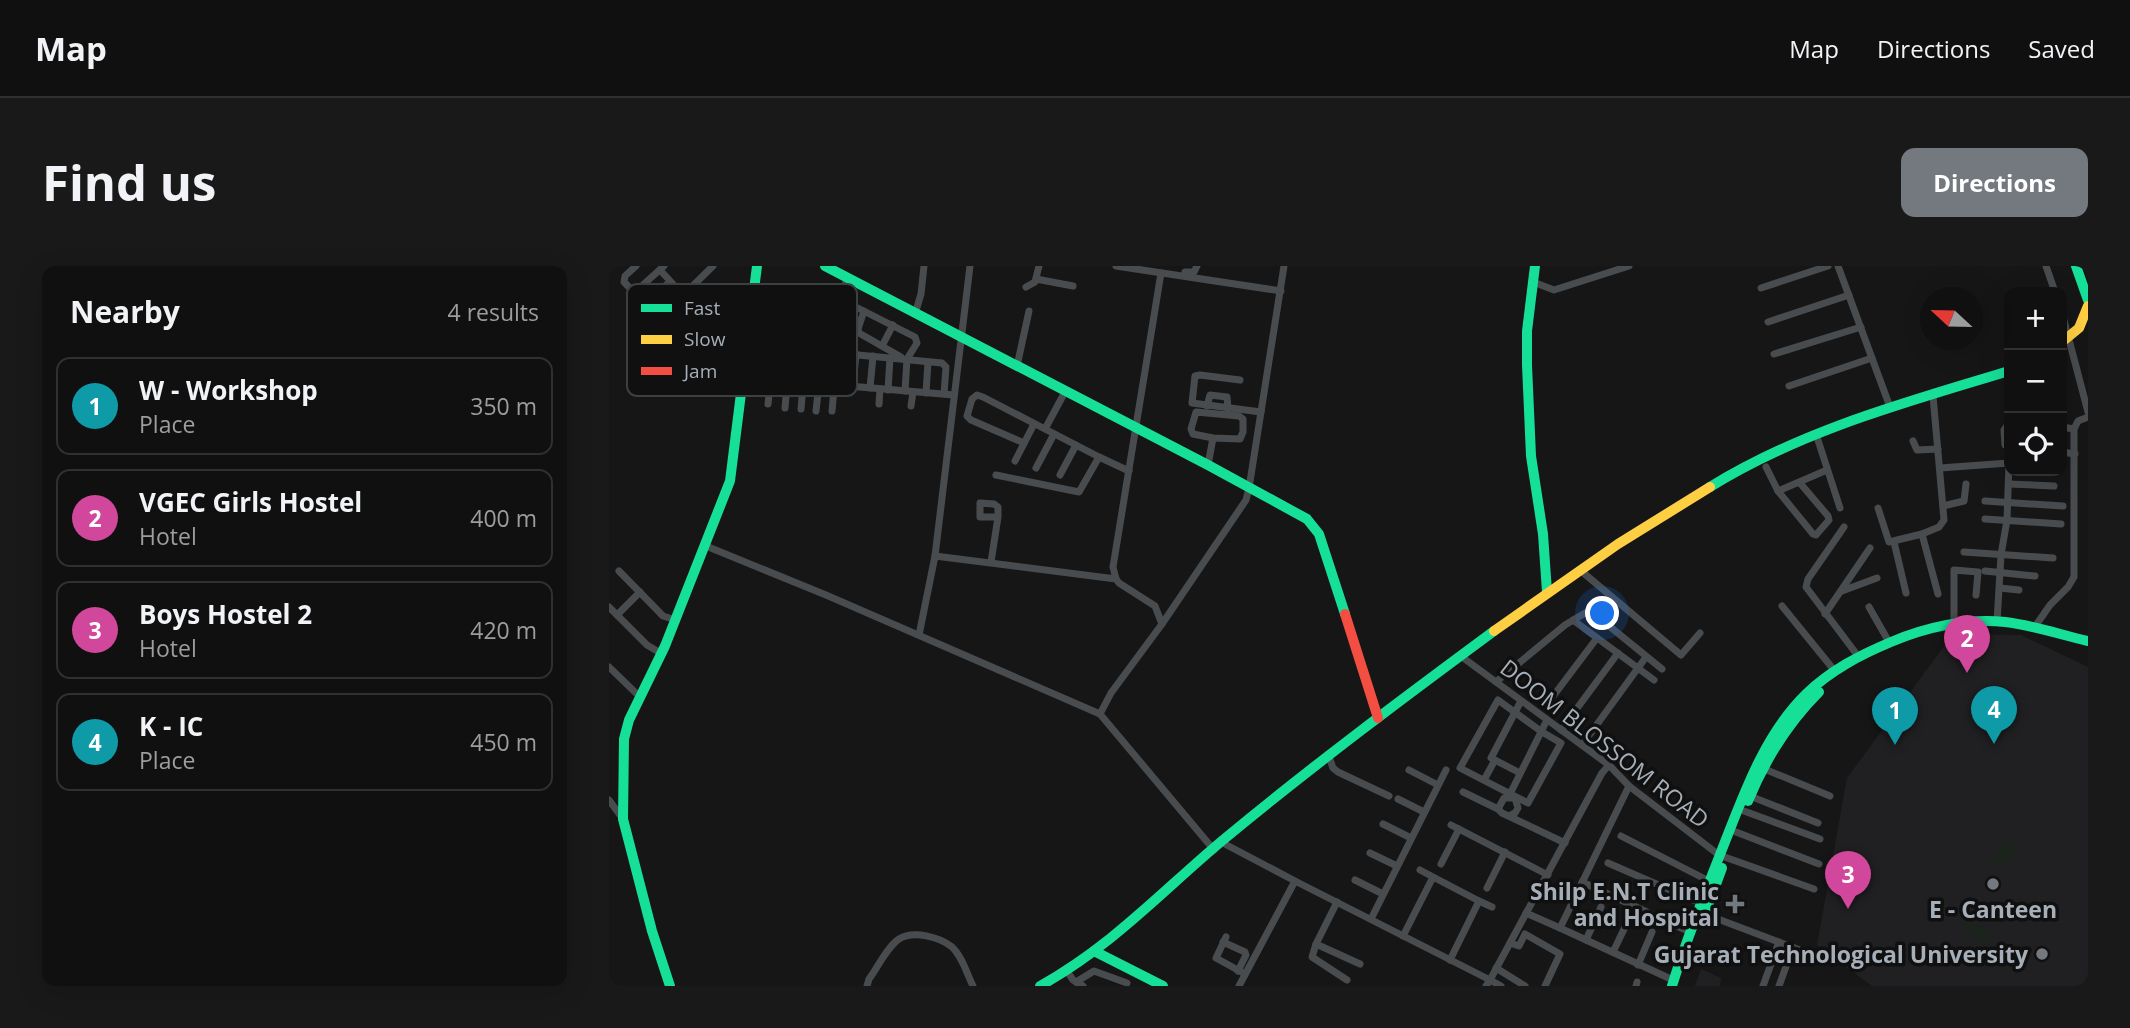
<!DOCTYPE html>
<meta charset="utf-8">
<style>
:root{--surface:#101010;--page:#191919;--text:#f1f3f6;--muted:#9c9d9f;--line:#303030;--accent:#74797f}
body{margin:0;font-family:"Open Sans",sans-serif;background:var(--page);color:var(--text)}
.controls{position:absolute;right:21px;top:21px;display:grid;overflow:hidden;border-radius:14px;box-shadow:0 7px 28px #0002}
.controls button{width:63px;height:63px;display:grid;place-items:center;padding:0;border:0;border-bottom:2px solid var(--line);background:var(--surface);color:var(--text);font:35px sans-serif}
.compass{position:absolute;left:1311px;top:21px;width:63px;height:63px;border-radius:50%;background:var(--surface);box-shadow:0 7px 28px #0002;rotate:292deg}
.you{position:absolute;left:994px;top:348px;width:24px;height:24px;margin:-18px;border:5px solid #fff;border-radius:50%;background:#1a73e8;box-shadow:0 0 0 10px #1a73e833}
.badge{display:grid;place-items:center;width:46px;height:46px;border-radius:50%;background:var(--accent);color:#fff;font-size:23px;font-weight:700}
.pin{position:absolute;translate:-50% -58px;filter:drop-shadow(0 2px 4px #0008)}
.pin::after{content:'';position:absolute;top:37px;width:24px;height:21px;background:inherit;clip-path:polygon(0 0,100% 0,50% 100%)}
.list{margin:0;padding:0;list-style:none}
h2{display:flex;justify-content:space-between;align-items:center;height:91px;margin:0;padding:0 28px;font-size:30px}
h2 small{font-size:23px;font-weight:400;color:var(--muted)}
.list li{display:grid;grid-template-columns:46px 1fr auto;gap:21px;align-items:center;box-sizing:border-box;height:98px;margin:0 14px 14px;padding:0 14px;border:2px solid var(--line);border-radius:14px}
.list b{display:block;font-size:26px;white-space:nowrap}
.list p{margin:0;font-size:23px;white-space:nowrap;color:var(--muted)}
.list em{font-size:23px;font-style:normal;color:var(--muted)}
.icon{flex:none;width:38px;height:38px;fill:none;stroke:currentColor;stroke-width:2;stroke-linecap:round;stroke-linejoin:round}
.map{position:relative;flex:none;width:1479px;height:720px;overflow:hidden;border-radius:14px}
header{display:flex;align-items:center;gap:42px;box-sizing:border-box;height:98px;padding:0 35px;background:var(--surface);border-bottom:2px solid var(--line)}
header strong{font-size:33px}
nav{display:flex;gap:38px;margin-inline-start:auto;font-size:24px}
.intro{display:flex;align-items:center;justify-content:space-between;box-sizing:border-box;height:168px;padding:0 42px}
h1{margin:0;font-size:49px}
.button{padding:18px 32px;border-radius:14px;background:var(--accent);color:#fff;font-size:24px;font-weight:700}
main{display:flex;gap:42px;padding:0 42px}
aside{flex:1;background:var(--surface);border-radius:14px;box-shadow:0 7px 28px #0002}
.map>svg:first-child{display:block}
</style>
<header>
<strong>Map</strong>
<nav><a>Map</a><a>Directions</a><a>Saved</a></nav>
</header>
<div class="intro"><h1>Find us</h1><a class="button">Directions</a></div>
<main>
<aside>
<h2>Nearby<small>4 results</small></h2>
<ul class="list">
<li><span class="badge" style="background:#0f9aa8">1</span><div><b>W - Workshop</b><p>Place</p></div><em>350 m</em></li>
<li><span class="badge" style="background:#d1479c">2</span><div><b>VGEC Girls Hostel</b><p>Hotel</p></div><em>400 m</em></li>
<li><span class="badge" style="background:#d1479c">3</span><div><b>Boys Hostel 2</b><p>Hotel</p></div><em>420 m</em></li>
<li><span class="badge" style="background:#0f9aa8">4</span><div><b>K - IC</b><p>Place</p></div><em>450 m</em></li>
</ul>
</aside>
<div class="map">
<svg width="1479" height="720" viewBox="0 0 1479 720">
<rect width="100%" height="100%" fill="#161616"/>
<g fill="#202022">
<path d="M1344 368 1412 369 1479 401V720H1263L1208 679 1238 512Z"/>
<path d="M1092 703 1112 712 1111 720H1086Z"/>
</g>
<g fill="#1c231c">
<path d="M1395 576 1408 582 1396 603 1383 597Z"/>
<path d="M1359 655 1385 666 1378 680 1353 667Z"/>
</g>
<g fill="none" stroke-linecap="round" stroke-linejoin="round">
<g stroke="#494c4f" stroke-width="7">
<path d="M27 0 16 10 15 16 49 51H52L104 0"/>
<path d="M361 0 326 290 507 313"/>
<path d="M507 0 672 25"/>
<path d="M1229 0 1281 141"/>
<path d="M1437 0 1446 26"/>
<path d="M51 4 74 29"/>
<path d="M576 6H585L588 0"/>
<path d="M552 7 504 301 507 313 510 317 546 340 553 358 502 427 491 448 605 584"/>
<path d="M427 13 464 20"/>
<path d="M924 16 945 24 1020 0"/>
<path d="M417 21 426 16 430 0"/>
<path d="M1152 22 1219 0"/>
<path d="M25 27 55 0"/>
<path d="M233 34 306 71 308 77 298 93 296 125"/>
<path d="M36 38 57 19"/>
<path d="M255 45 249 63 250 67 292 91"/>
<path d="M1453 47 1479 146"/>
<path d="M306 48 312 28 315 0"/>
<path d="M168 50 231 55"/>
<path d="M1159 56 1240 29"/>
<path d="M273 80 284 59"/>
<path d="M165 81 333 97 337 101 335 128"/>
<path d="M1165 88 1252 61"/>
<path d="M408 100 420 45"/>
<path d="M134 111 345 129"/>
<path d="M631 114 591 109 586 110 583 137 652 146"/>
<path d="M1180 120 1263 92"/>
<path d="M244 121 247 88"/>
<path d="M261 122 264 90"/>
<path d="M279 124 281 92"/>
<path d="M317 127 319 96"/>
<path d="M1324 130 1335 254 1330 261 1313 268 1329 328"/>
<path d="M159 138 171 25"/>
<path d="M270 138 271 123"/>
<path d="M302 140 304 126"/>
<path d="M598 140 601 129 618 131 619 143"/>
<path d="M176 142 186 24"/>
<path d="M192 143 201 38"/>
<path d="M207 145 217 54"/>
<path d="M223 145 233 34 238 11"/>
<path d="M1400 157 1395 164 1396 179 1400 181"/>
<path d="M1453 161 1465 163"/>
<path d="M1207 168 1231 242"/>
<path d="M1304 175 1308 184 1329 183"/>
<path d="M415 177 362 154 358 150 363 133 368 129 374 131 436 163 457 124"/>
<path d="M1453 186 1466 188"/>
<path d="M490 191 520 205"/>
<path d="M406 195 425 158"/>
<path d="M599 199 604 172 584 168 582 163 587 146 630 150 634 153V166L631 173 604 172"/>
<path d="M1157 201 1169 225 1218 204"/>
<path d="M427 202 445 168"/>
<path d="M1331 202 1400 197"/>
<path d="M387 209 470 226 490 191 436 163"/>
<path d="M451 209 467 179"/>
<path d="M1400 218 1445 220"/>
<path d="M1169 225 1204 268 1207 269 1220 254 1219 250 1191 217"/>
<path d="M1376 235 1454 240"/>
<path d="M1334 240 1355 235 1357 218"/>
<path d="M1269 242 1280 276 1313 268"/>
<path d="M1376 253 1452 258"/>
<path d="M1235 261 1199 313 1197 321 1249 390"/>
<path d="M1285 276 1297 327"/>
<path d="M97 280 217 329 491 448"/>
<path d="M1355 286 1444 292"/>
<path d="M382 296 389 251V241L385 238 371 237V251H389"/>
<path d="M971 304 1072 389 1091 367"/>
<path d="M10 305 54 350 67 354"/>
<path d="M1376 305 1426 310"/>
<path d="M1391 322 1410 324"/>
<path d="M1233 325 1268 312"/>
<path d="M1173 340 1225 404"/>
<path d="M0 341 38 379 53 388"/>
<path d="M1260 341 1280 376"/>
<path d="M1216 348 1261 282"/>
<path d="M8 349 31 326"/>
<path d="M964 354 1045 414"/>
<path d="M1388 356 1392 289 1398 254 1400 197"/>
<path d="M553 358 637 234 640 222 675 0"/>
<path d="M1345 360V304L1369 306 1367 329"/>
<path d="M1425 362 1441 339 1459 321 1465 311V163L1469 155 1479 151"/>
<path d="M310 369 326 290"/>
<path d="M853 391 1000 499 1020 520 1110 589 1205 623"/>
<path d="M0 401 31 431"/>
<path d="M887 416 956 359 976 347 989 351 1053 403"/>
<path d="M889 434 933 466 952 477 919 537 851 502Z"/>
<path d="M939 437 988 372"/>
<path d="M952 464 1009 387"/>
<path d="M973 479 1037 391"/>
<path d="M719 488 724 502 729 506 780 530"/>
<path d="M1153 502 1221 530"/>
<path d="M800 504 829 519"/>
<path d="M911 507 882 492 912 435"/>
<path d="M875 514 886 494"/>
<path d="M854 526 889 543 893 547 956 577"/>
<path d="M901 528 938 454"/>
<path d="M1141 530 1209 557"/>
<path d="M789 533 815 546"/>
<path d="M0 534 14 553"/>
<path d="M889 543 895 532H906L909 542 906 547 900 550"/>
<path d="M1135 545 1211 573"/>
<path d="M774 558 802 572"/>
<path d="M842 559 939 609"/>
<path d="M1127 566 1210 598"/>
<path d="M1012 570 1100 615"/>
<path d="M612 576 686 615"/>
<path d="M761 587 788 600"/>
<path d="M999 597 1091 637"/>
<path d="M832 598 850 563"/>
<path d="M811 604 826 612"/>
<path d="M746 614 774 628"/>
<path d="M973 616 1081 666"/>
<path d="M878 622 896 586"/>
<path d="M870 635 883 641"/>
<path d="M728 636 707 678 703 691 738 714"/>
<path d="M917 647 951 662 1020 520"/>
<path d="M1093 647 1196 686"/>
<path d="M762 653 837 504"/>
<path d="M951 662 1064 714"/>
<path d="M794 670 823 613 826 612 870 635 841 694"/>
<path d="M617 671 607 692 636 708"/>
<path d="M977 674 992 641"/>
<path d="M614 676 636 686 637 689 629 705"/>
<path d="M901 677 910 680 916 668 951 688 936 720"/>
<path d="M707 678 751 698"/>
<path d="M1004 686 1017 659"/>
<path d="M1029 699 1043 666"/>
<path d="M887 702 916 720"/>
<path d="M458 705 464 714 474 720"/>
<path d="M467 716 485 705 518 717"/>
<path d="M258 720 260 713C269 701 278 681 290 673 304 664 331 671 343 681 353 690 358 708 364 720"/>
<path d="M630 720 686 615 881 714 993 507 1000 499"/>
<path d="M877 720 881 714 892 720"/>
<path d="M1027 720 1028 716"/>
<path d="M1154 720 1170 676"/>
<path d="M1170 720 1184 681"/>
</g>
<g stroke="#16e098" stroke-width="10">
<path d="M216 0 599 199 698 253 710 268 736 348"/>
<path d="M926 0 918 65V99L922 190 934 268 938 326"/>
<path d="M1467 0 1479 34"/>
<path d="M1101 221C1193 164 1298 136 1400 105"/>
<path d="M1139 535C1156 494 1178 458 1210 426"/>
<path d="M1093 656 1113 602"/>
<path d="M485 685 554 720"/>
<path d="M61 720 43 665 14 553 15 473 20 454 56 380 121 215 148 0"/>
<path d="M431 720C503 680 552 626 614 574 702 501 793 433 885 365"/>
<path d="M1063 720C1077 674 1095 630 1112 586 1134 531 1154 470 1197 428 1222 404 1251 389 1282 376 1317 361 1358 352 1396 356 1424 359 1452 369 1479 375"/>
</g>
<g stroke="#ffcf43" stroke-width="10">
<path d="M1453 76 1470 62 1479 40"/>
<path d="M885 365 1009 278 1101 221"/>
</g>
<path stroke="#f24e42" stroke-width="10" d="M736 348 769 452"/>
</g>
<g fill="#74797f" stroke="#101011" stroke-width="2.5">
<circle cx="1384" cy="618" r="7"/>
<path d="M1122.5 627.5h7v7h7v7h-7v7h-7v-7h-7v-7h7z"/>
<circle cx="1433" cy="688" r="7"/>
</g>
<g text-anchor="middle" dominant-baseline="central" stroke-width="7" stroke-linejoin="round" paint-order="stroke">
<g font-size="23" fill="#a6afb7" stroke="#101011">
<text transform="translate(996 477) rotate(38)">DOOM BLOSSOM ROAD</text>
</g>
<g font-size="23" font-weight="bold" fill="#a6afb7" stroke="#101011" text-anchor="end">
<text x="1110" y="625">Shilp E.N.T Clinic<tspan x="1110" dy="26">and Hospital</tspan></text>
<text x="1384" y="643" text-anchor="middle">E - Canteen</text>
<text x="1419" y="688">Gujarat Technological University</text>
</g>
</g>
<rect x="18" y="18" width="230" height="112" rx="10" fill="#101011" stroke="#3d4043" stroke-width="2"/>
<rect x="32" y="38" width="31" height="8" fill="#16e098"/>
<rect x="32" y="69" width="31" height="9" fill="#ffcf43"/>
<rect x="32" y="101" width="31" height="8" fill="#f24e42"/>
<g font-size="19" fill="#a6afb7">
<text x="75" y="49">Fast</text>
<text x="75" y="80">Slow</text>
<text x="75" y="112">Jam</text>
</g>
</svg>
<div class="controls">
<button>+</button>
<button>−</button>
<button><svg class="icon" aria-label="locate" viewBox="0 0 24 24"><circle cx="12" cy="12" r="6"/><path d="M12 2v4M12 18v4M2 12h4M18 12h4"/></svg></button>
</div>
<svg class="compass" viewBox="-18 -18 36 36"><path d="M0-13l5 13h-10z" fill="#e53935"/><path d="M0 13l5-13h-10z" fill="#9c9d9f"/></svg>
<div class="you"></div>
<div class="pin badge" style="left:1286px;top:479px;background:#0f9aa8">1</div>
<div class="pin badge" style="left:1358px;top:407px;background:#d1479c">2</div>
<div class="pin badge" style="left:1239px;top:643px;background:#d1479c">3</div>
<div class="pin badge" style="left:1385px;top:478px;background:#0f9aa8">4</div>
</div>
</main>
